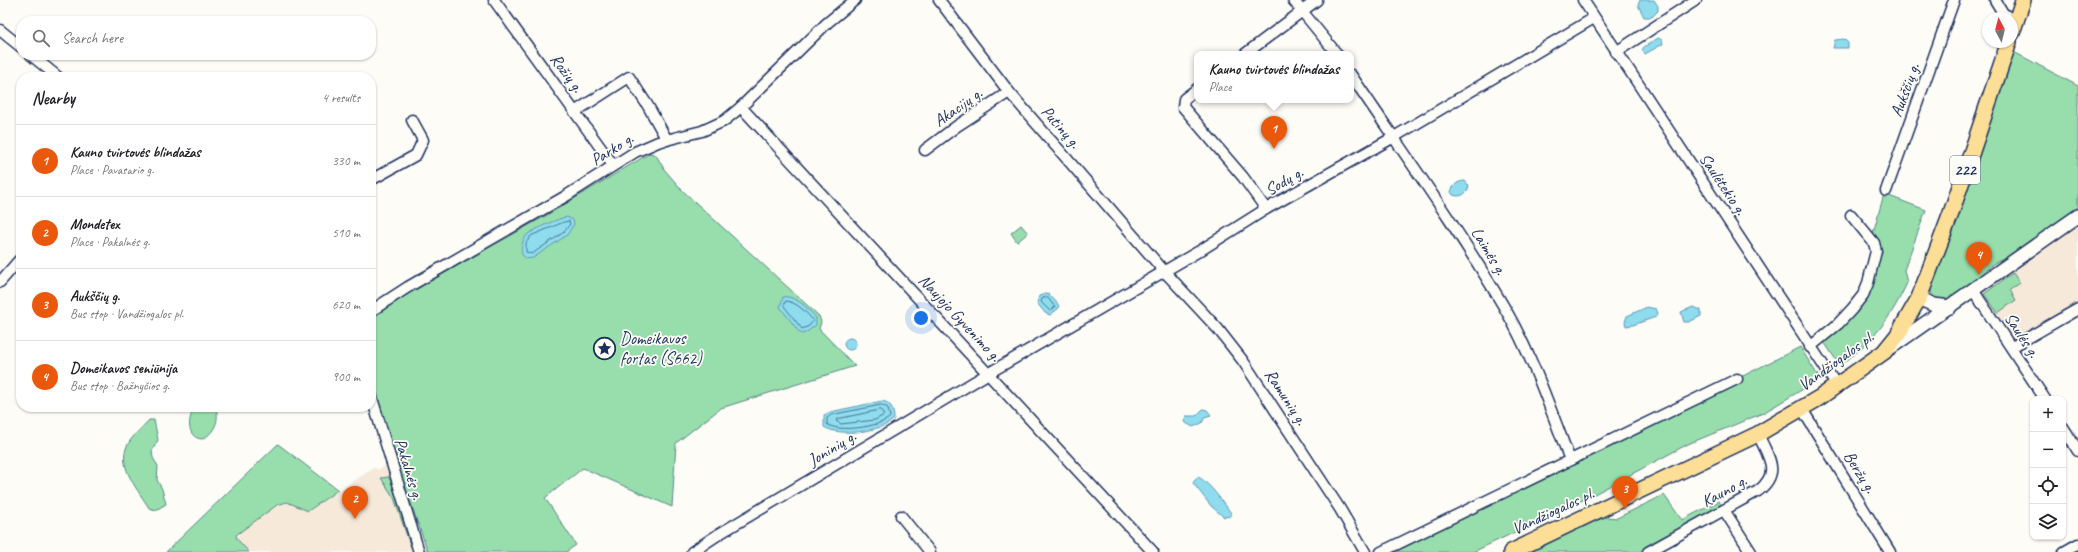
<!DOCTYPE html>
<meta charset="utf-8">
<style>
:root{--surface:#fff;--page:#f6f6f6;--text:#202124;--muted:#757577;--line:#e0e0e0;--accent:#ea580c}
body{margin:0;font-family:Caveat,sans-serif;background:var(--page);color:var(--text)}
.controls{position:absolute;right:12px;bottom:12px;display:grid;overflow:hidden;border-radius:8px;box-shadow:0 1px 3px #0004}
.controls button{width:36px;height:36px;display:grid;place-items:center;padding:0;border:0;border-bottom:1px solid var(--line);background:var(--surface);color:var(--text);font:20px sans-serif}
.compass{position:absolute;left:1982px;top:12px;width:36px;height:36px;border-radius:50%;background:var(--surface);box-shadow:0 1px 3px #0004;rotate:353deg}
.you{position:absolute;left:921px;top:318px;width:14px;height:14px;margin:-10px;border:3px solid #fff;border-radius:50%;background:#1a73e8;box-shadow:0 0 0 6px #1a73e833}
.badge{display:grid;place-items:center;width:26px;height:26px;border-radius:50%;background:var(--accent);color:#fff;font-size:13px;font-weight:700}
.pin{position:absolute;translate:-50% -33px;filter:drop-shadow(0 1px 2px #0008)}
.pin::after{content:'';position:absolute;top:21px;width:14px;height:12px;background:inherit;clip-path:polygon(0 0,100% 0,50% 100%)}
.popup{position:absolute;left:1194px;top:51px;width:160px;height:52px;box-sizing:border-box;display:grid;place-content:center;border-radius:8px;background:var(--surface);filter:drop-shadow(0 1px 3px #0005);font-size:13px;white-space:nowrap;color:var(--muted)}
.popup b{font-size:15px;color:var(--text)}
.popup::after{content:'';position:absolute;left:50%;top:100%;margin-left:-8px;border:8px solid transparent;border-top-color:var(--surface)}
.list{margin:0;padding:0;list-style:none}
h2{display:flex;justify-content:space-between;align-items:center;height:52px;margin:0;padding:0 16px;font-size:17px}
h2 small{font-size:13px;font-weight:400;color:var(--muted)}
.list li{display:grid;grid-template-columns:26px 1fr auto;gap:12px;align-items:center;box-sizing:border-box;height:72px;padding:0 16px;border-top:1px solid var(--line)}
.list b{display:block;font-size:15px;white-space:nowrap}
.list p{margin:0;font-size:13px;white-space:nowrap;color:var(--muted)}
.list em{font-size:13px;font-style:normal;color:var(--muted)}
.icon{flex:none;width:22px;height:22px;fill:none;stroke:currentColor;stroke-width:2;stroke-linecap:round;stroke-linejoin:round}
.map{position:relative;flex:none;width:2078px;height:552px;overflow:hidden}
.search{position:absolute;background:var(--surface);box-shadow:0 1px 3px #0004;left:16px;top:16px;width:360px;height:44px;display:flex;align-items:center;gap:10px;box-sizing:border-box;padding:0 14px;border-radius:16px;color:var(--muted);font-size:15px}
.panel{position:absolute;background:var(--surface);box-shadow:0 1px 3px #0004;left:16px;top:72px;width:360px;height:340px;border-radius:16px}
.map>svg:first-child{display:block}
</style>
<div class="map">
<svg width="2078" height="552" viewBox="0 0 2078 552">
<rect width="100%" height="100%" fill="#fdfcf7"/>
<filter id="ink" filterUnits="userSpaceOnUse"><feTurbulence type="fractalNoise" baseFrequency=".025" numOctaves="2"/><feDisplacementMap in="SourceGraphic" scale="8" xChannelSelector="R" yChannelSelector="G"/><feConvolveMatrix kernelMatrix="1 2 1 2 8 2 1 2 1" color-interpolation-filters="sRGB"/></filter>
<g filter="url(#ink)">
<g fill="#f6e9da">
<path d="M2078 223V309L2012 347 1975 293Z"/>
<path d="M390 463 419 552H249L236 538 242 529 280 504 289 503 308 511 375 467 377 470Z"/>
</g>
<g fill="#97deac" stroke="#598685">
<path d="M2012 51 2078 86V209L2007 257 1993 264 1950 300 1943 301 1934 298 1931 292V284Z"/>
<path d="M650 153 656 155 664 169 682 190 819 316 821 322 819 329 855 366 721 408 676 443 672 507 583 468 545 498 576 545 566 552H428L396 461 371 375V323L375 316 388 305 547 215Z"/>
<path d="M1884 194 1926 210 1904 270 1907 283C1889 322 1874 339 1840 366L1822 339 1863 295 1877 242 1873 233Z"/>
<path d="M1021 225 1028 233 1017 242 1011 233Z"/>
<path d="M2013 273 2020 283 2010 290 2016 300 1998 313 1984 294Z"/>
<path d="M1800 347 1820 379 1763 413 1688 444 1587 498 1473 552H1381L1678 409Z"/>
<path d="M196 407H215C221 419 214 434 202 439 186 438 187 416 196 407Z"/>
<path d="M149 420H154L158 440 152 451 153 458 158 466 157 480 162 489 166 504 156 510 149 508C139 491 117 467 127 446 132 436 142 428 149 420Z"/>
<path d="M278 444 338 490 308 511 287 502 277 505 236 535 237 539 249 552H166Z"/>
<path d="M388 477 391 481 416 552 410 545 394 498 381 478Z"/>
<path d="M1664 495 1682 520 1719 501 1722 507 1640 552H1526L1597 520 1607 517 1617 518Z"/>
</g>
<g fill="#8edced" stroke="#6097b4">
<path d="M1640 0H1654L1658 6V11L1652 17H1644L1638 5Z"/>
<path d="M1658 38 1662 40 1663 44 1645 54 1642 50 1644 47Z"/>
<path d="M1844 39 1848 43V48H1833L1835 40Z"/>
<path d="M1465 181 1469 186C1467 194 1461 198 1453 195L1451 192C1453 185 1458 181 1465 181Z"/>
<path d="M567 217 573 220 574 224 567 235 533 258C517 262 520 242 527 235 534 229 559 218 567 217Z"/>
<path d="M1048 293 1058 304 1059 308 1050 315 1045 313 1037 303 1039 296Z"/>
<path d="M783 297C795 295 809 309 816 318V325L807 332 802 334 799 332 780 307Z"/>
<path d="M1647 307 1656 309 1658 313 1656 317 1633 325 1626 326 1625 322 1627 316Z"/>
<path d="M1693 307 1701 310V316L1689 322H1684L1681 312Z"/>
<circle cx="850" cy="344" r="6"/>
<path d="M882 401C891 402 894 410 894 419 882 432 839 437 824 427V415L830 412Z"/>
<path d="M1203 409 1207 410 1211 415 1205 417 1202 423 1193 427 1184 422 1186 416H1196Z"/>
<path d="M1197 477C1205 477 1226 506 1231 513V516L1224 517 1211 506 1193 483Z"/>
</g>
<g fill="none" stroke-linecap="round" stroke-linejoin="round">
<g stroke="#497497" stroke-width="1">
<path d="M564 222 569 221 570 224 564 232 532 254 526 252V243L531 236Z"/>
<path d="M1047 297 1055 307 1050 311 1041 302 1042 299Z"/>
<path d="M786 301C795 301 808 313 813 321L809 326 802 329 784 306Z"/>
<path d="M882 405 888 408 890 417C881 427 837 433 827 424V418L831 415Z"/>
<path d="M881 410 884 415 875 420 841 424 836 421 838 419Z"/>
</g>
<defs>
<g id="street">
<path d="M494 0 613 165"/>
<path d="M939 0 1009 92 1164 271 1218 329 1243 361 1340 509 1365 552"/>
<path d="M1293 0 1337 54"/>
<path d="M1583 0 1837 386"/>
<path d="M1995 0 2003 13 2010 18"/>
<path d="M0 30 21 47"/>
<path d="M1616 52 1696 0"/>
<path d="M1245 54 1317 0"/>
<path d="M31 55 58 77"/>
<path d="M1351 75C1403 152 1457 227 1504 307 1532 355 1550 408 1570 460"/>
<path d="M1197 89 1184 99 1183 107 1243 177 1266 209"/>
<path d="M741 107 1153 552"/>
<path d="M576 111 629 77 648 106 667 140"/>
<path d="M925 150 957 126 1009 92"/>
<path d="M371 180 416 155 423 140 412 120"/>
<path d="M1886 191 1954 0"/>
<path d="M0 282 21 258"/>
<path d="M1973 290 2045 399"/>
<path d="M371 311 408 287 566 196 635 152 658 142 702 131 724 121 741 107 827 23 855 0"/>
<path d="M1810 347 1838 324 1852 309 1863 295 1868 283 1876 251 1874 243 1851 215"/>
<path d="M2012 347 2078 309"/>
<path d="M371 395 419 552"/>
<path d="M1802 409 1890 552"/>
<path d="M2063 427 2078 451"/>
<path d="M1724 510 1751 552"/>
<path d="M901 516 930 552"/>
<path d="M692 552 719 534 989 373 1201 250 1266 209 1394 137 1594 18"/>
<path d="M1381 552 1737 379"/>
<path d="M1648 552 1758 491C1782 472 1768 457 1758 434"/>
<path d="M2064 552 2078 544"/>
</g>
<g id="secondary">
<path d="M1919 298 1934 305 1950 307"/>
<path d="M1890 348 2078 216"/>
</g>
<g id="primary">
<path d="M2012 33 2023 0"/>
<path d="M1511 552 1758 434 1819 398 1884 352 1897 336 1919 298 1950 216 2009 42"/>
</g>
</defs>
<use href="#street" stroke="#1b2f5e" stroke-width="13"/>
<use href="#secondary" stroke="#1b2f5e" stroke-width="16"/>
<use href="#primary" stroke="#1b2f5e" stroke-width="18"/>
<use href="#street" stroke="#fdfcf7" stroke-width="10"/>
<use href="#secondary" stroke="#fdfcf7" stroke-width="13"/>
<use href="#primary" stroke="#fcde96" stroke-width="15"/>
</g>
</g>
<defs>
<symbol id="sight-ring" viewBox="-11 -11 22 22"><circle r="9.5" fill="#fdfcf7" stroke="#1b2f5e" stroke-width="1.5"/><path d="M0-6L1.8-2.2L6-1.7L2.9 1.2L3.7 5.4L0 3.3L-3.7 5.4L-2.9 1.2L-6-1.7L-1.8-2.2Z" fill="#1b2f5e"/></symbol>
</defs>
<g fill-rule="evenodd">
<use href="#sight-ring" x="592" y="336" width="25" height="25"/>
</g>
<g text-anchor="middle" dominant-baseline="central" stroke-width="3.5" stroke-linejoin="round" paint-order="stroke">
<rect fill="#fdfcf7" stroke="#5f6c8c" stroke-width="1" x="1950" y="156" width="30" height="28" rx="3"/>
<g font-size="16" font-weight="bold" fill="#1b2f5e">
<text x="1965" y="170">222</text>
</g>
<g font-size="17" fill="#1b2f5e" stroke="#fdfcf7">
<text transform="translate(567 73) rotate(54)">Rožių g.</text>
<text transform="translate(1905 90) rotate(-70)">Aukščių g.</text>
<text transform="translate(958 107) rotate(-35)">Akacijų g.</text>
<text transform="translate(1061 127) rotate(49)">Putinų g.</text>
<text transform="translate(612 149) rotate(-32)">Parko g.</text>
<text transform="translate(1284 181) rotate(-30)">Sodų g.</text>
<text transform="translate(1723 184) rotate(56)">Saulėtekio g.</text>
<text transform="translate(1489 251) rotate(59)">Laimės g.</text>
<text transform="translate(960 318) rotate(47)">Naujojo Gyvenimo g.</text>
<text transform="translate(2022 335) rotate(57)">Saulės g.</text>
<text transform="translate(1836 361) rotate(-36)">Vandžiogalos pl.</text>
<text transform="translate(1286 397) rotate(57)">Ramunių g.</text>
<text transform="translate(832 448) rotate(-31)">Joninių g.</text>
<text transform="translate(409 469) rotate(73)">Pakalnės g.</text>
<text transform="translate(1860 472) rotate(58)">Beržų g.</text>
<text transform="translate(1724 491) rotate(-29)">Kauno g.</text>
<text transform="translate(1553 511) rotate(-25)">Vandžiogalos pl.</text>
</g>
<g font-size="17" fill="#1b2f5e" stroke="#fdfcf7" text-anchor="start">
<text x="620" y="338">Domeikavos<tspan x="620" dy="20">fortas (S662)</tspan></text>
</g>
</g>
</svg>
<div class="controls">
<button>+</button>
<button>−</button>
<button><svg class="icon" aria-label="locate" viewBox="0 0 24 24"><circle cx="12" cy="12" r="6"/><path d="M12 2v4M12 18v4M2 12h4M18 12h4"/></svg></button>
<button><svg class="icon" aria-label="layers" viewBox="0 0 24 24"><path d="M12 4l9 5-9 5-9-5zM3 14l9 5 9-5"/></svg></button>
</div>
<svg class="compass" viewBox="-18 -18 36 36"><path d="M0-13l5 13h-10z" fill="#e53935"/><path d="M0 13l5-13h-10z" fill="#757577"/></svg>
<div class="you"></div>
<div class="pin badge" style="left:1274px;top:149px">1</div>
<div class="popup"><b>Kauno tvirtovės blindažas</b>Place</div>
<div class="pin badge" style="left:355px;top:519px">2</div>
<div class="pin badge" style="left:1625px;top:509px">3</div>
<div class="pin badge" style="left:1979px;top:275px">4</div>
<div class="search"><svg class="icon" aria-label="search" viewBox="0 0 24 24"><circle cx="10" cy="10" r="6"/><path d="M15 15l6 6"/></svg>Search here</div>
<section class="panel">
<h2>Nearby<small>4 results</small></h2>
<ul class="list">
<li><span class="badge">1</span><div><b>Kauno tvirtovės blindažas</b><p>Place · Pavasario g.</p></div><em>330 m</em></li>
<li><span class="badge">2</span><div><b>Mondetex</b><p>Place · Pakalnės g.</p></div><em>510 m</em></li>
<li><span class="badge">3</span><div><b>Aukščių g.</b><p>Bus stop · Vandžiogalos pl.</p></div><em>620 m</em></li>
<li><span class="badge">4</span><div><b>Domeikavos seniūnija</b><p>Bus stop · Bažnyčios g.</p></div><em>900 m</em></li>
</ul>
</section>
</div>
